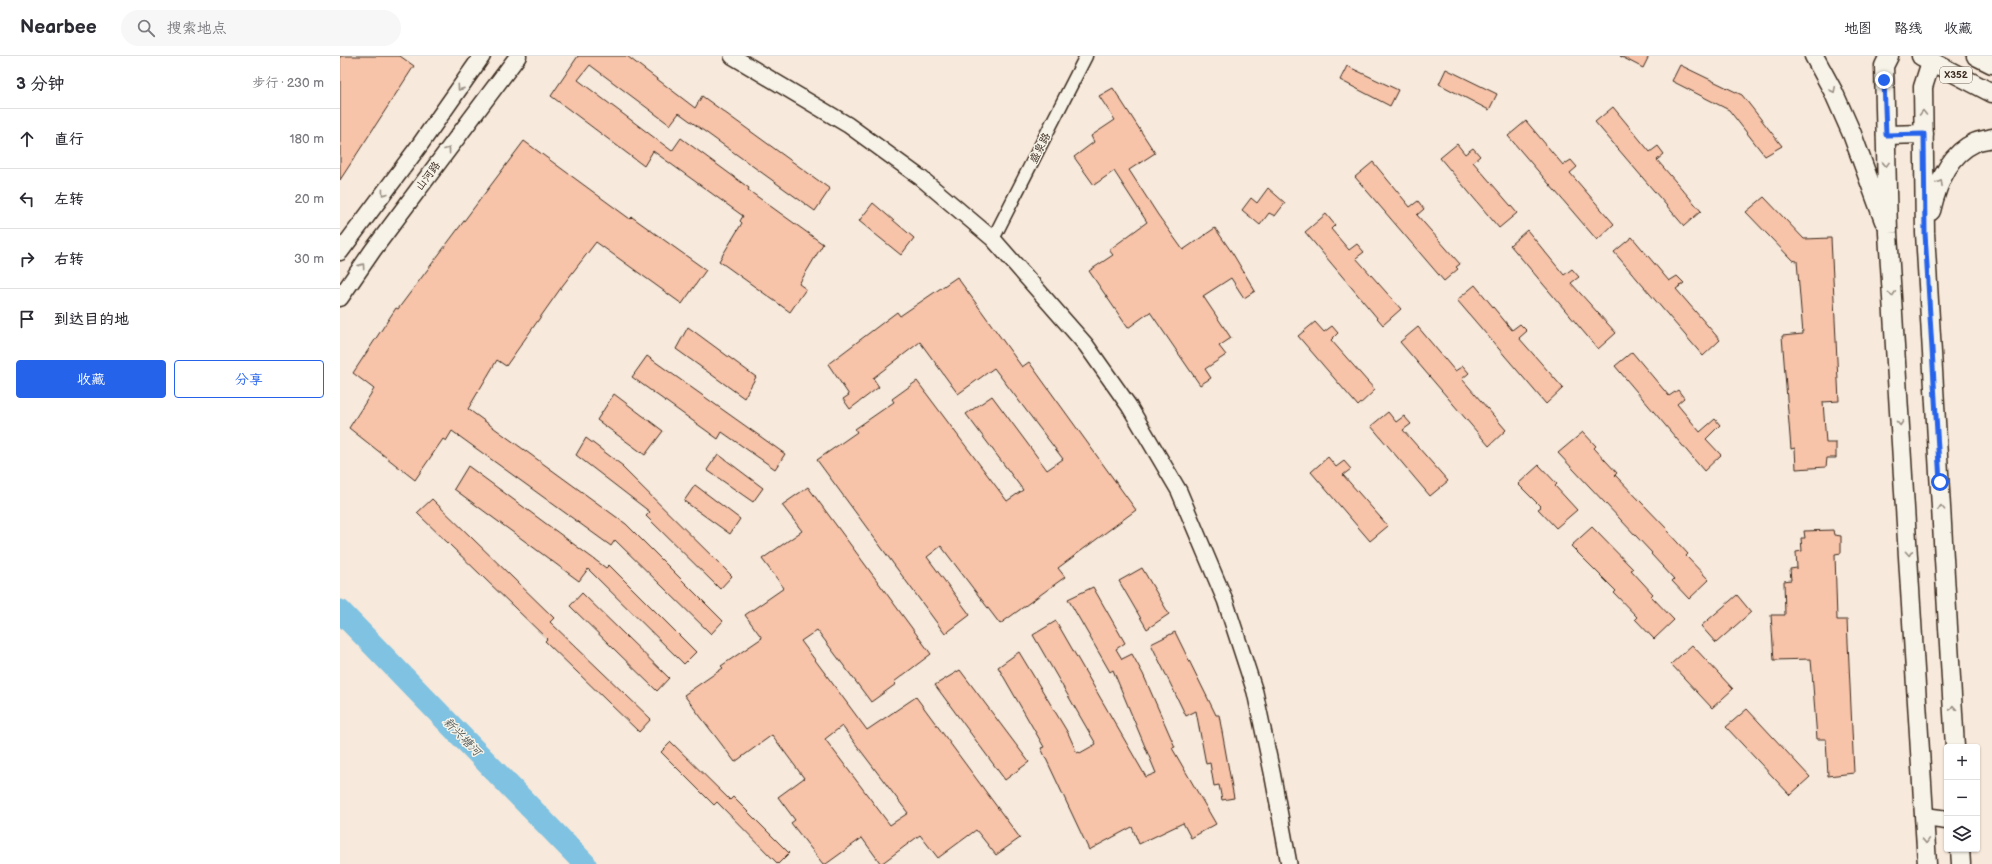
<!DOCTYPE html>
<html lang="zh">
<meta charset="utf-8">
<style>
:root{--surface:#fff;--page:#f7f7f7;--text:#2b2b33;--muted:#7c7c81;--line:#e1e1e2;--accent:#2563eb}
body{margin:0;font-family:"Balsamiq Sans","LXGW WenKai TC",sans-serif;background:var(--page);color:var(--text)}
.controls{position:absolute;right:12px;bottom:12px;display:grid;overflow:hidden;border-radius:4px;box-shadow:0 1px 3px #0004}
.controls button{width:36px;height:36px;display:grid;place-items:center;padding:0;border:0;border-bottom:1px solid var(--line);background:var(--surface);color:var(--text);font:20px sans-serif}
.stop{position:absolute;width:12px;height:12px;margin:-9px;border:3px solid #2563eb;border-radius:50%;background:#fff}
.stop.end{background:#2563eb;border-color:#fff;box-shadow:0 1px 4px #0008}
.list{margin:0;padding:0;list-style:none}
h2{display:flex;justify-content:space-between;align-items:center;height:52px;margin:0;padding:0 16px;font-size:17px}
h2 small{font-size:13px;font-weight:400;color:var(--muted)}
.list li{display:grid;grid-template-columns:26px 1fr auto;gap:12px;align-items:center;box-sizing:border-box;height:60px;padding:0 16px;border-top:1px solid var(--line)}
.list b{display:block;font-size:15px;white-space:nowrap}
.list em{font-size:13px;font-style:normal;color:var(--muted)}
.actions{display:flex;gap:8px;padding:12px 16px}
.actions a{flex:1;padding:9px 0;border:1px solid var(--accent);border-radius:4px;text-align:center;font-size:14px;color:var(--accent)}
.actions .main{background:var(--accent);color:#fff}
.icon{flex:none;width:22px;height:22px;fill:none;stroke:currentColor;stroke-width:2;stroke-linecap:round;stroke-linejoin:round}
.map{position:relative;flex:none;width:1652px;height:808px;overflow:hidden}
header{display:flex;align-items:center;gap:24px;box-sizing:border-box;height:56px;padding:0 20px;background:var(--surface);border-bottom:1px solid var(--line)}
header strong{font-size:19px}
nav{display:flex;gap:22px;margin-inline-start:auto;font-size:14px}
.search{width:280px;height:36px;background:var(--page);display:flex;align-items:center;gap:10px;box-sizing:border-box;padding:0 14px;border-radius:22px;color:var(--muted);font-size:15px}
main{display:flex}
aside{flex:1;background:var(--surface)}
.map>svg:first-child{display:block}
</style>
<header>
<strong>Nearbee</strong>
<div class="search"><svg class="icon" aria-label="search" viewBox="0 0 24 24"><circle cx="10" cy="10" r="6"/><path d="M15 15l6 6"/></svg>搜索地点</div>
<nav><a>地图</a><a>路线</a><a>收藏</a></nav>
</header>
<main>
<aside>
<h2>3 分钟<small>步行 · 230 m</small></h2>
<ul class="list">
<li><svg class="icon" aria-label="ahead" viewBox="0 0 24 24"><path d="M12 20V5M6 11l6-6 6 6"/></svg><div><b>直行</b></div><em>180 m</em></li>
<li><svg class="icon" aria-label="left" viewBox="0 0 24 24"><path d="M17 20v-9H6M10 6l-5 5 5 5"/></svg><div><b>左转</b></div><em>20 m</em></li>
<li><svg class="icon" aria-label="right" viewBox="0 0 24 24"><path d="M7 20v-9h11M14 6l5 5-5 5"/></svg><div><b>右转</b></div><em>30 m</em></li>
<li><svg class="icon" aria-label="arrive" viewBox="0 0 24 24"><path d="M6 21V4h12l-3 4 3 4H6"/></svg><div><b>到达目的地</b></div></li>
</ul>
<div class="actions"><a class="main">收藏</a><a>分享</a></div>
</aside>
<div class="map">
<svg width="1652" height="808" viewBox="0 0 1652 808">
<rect width="100%" height="100%" fill="#f7e9db"/>
<filter id="ink" filterUnits="userSpaceOnUse"><feTurbulence type="fractalNoise" baseFrequency=".025" numOctaves="2"/><feDisplacementMap in="SourceGraphic" scale="8" xChannelSelector="R" yChannelSelector="G"/><feConvolveMatrix kernelMatrix="1 2 1 2 8 2 1 2 1" color-interpolation-filters="sRGB"/></filter>
<g filter="url(#ink)">
<g fill="none" stroke-linecap="round" stroke-linejoin="round">
<path stroke="#80c2e1" stroke-width="23" d="M0 555 245 808"/>
</g>
<g fill="#f7c3a9" stroke="#3b2a1e" fill-rule="evenodd">
<path d="M0 0H60L74 10 0 124Z"/>
<path d="M238 0H287L355 52 362 40 490 133 475 155 339 57 330 69 250 9 238 24 332 95 341 82 409 132 408 134 483 188 459 228 466 233 450 256 379 205 402 167 400 165 403 160 313 95 304 110 211 40Z"/>
<path d="M1280 0H1309L1303 12Z"/>
<path d="M1340 9 1402 39 1442 90 1425 100 1389 54 1332 25Z"/>
<path d="M1007 10 1058 34 1050 50 1000 24Z"/>
<path d="M1106 13 1157 38 1149 54 1099 28Z"/>
<path d="M773 32 815 97 789 114 818 159 843 194 875 172 893 198 915 235 904 242 891 222 863 240 891 282 879 290 886 299 865 313 871 322 860 329 810 256 788 272 749 215 773 199 769 194 807 166 774 115 754 129 734 101 754 86 751 80 775 64 759 40Z"/>
<path d="M1273 51 1310 96 1318 90 1324 98 1317 104 1361 155 1344 170 1255 66Z"/>
<path d="M1186 65 1223 109 1231 104 1237 111 1230 117 1274 168 1257 184 1168 80Z"/>
<path d="M184 85 290 163 292 161 366 214 342 248 256 186 223 229 166 310 157 304 128 353 286 468 383 565 371 578 275 484 271 490 112 375 106 385 103 383 75 424 9 372 34 333 13 317 56 252 58 253Z"/>
<path d="M1117 88 1125 98 1133 92 1140 100 1133 106 1177 157 1159 172 1100 102Z"/>
<path d="M1033 106 1070 151 1078 145 1084 153 1077 159 1120 208 1116 211 1118 213 1104 225 1015 121Z"/>
<path d="M928 132 945 147 935 160 929 157 920 169 902 154 911 142 917 147Z"/>
<path d="M1424 141 1464 183 1491 182 1499 345 1483 346 1486 387H1496V402H1487L1486 411 1456 413 1455 392 1451 393 1442 280 1463 278 1457 205 1452 204 1406 156Z"/>
<path d="M533 147 574 182 561 199 519 165Z"/>
<path d="M986 158 995 169 991 173 1009 194 1017 188 1024 196 1016 202 1061 253 1043 269 965 176Z"/>
<path d="M1187 174 1224 219 1232 213 1239 221 1231 227 1276 277 1258 293 1170 189Z"/>
<path d="M1292 181 1329 225 1337 220 1344 227 1336 233 1380 284 1363 300 1274 196Z"/>
<path d="M617 221 682 311 689 306 796 454 718 512 725 521 660 568 601 490 587 501 630 559 605 578 477 404 517 376 515 373 554 346 552 343 577 325 667 445 683 434 626 358 652 340 707 414 723 403 654 312 618 338 580 286 533 322 539 331 510 353 503 343 509 339 488 308 557 256 560 260Z"/>
<path d="M1135 229 1172 274 1180 268 1187 275 1179 282 1223 332 1206 348 1117 244Z"/>
<path d="M975 266 984 276 992 270 998 277 991 284 1035 334 1018 350 958 280Z"/>
<path d="M348 271 416 321 404 342 336 293Z"/>
<path d="M1078 271 1115 315 1123 310 1129 317 1122 323 1166 374 1149 390 1060 286Z"/>
<path d="M1292 296 1329 340 1338 334 1344 342 1337 348 1360 376 1375 363 1380 369 1366 383 1381 399 1364 415 1275 310Z"/>
<path d="M307 300 445 398 435 413 382 376 378 383 292 321Z"/>
<path d="M274 338 323 375 305 399 257 364Z"/>
<path d="M1048 356 1056 366 1064 360 1071 368 1063 374 1108 425 1090 440 1031 370Z"/>
<path d="M1243 376 1256 390 1254 392 1277 417 1275 419 1328 474 1327 475 1348 498 1346 500 1369 524 1349 543 1332 525 1334 523 1311 498 1312 497 1218 397Z"/>
<path d="M246 382 283 410 282 411 392 520 380 533 306 460 310 456 236 399Z"/>
<path d="M378 398 423 432 413 446 367 414Z"/>
<path d="M988 401 996 411 1004 405 1011 413 1003 419 1048 470 1030 485 971 416Z"/>
<path d="M1199 409 1217 428 1215 430 1237 454 1216 472 1198 453 1201 451 1178 428Z"/>
<path d="M128 410 266 512 269 509 356 596 344 608 248 513 239 525 114 433Z"/>
<path d="M355 429 400 463 390 478 344 445Z"/>
<path d="M468 431 591 598 554 626 556 628 531 646 477 574 461 585 527 674 576 641 680 782 656 799 636 774 598 802 580 779 541 808 522 782 486 808H483L451 767 455 764 438 741 464 722 432 679 395 706 344 639 383 612 381 610 422 582 405 559 444 532 422 503 462 475 442 449ZM502 670 568 757 550 769 485 683Z"/>
<path d="M92 443 214 562 210 566 311 663 299 676 205 585 207 583 77 457Z"/>
<path d="M1252 471 1293 513 1291 514 1313 538 1311 540 1334 564 1314 583 1295 563 1297 561 1274 537 1276 535 1231 490Z"/>
<path d="M1493 474 1494 479 1501 480V497L1495 498 1497 564H1507L1514 717 1488 720 1486 683H1477L1471 603 1434 604 1431 559H1445L1444 525 1451 524 1450 513 1457 512 1456 496 1462 495 1461 482H1465L1464 475Z"/>
<path d="M802 512 829 558 807 573 779 525Z"/>
<path d="M753 531 785 587 776 593 782 603 792 598 803 618 835 691 832 692 876 768 851 782 843 767 799 788 792 771 749 794 701 692 704 691 658 611 679 596 728 677 737 697 739 696 740 697 756 688 693 579 716 565 806 721 816 717 773 614 770 616 728 543Z"/>
<path d="M242 537 329 622 317 635 230 550Z"/>
<path d="M1397 539 1411 556 1376 587 1361 570Z"/>
<path d="M835 576 876 659H879L894 742 882 744 879 729 874 730 870 707 866 708 856 655 846 660 811 588Z"/>
<path d="M1352 589 1393 633 1372 652 1331 608Z"/>
<path d="M620 614 689 706 665 724 595 629Z"/>
<path d="M1407 653 1470 721 1450 739 1386 671Z"/>
<path d="M331 686 390 744 393 741 449 797 438 808 377 746 374 749 321 696Z"/>
</g>
<g fill="none" stroke-linecap="round" stroke-linejoin="round">
<defs>
<path id="minor" d="M653 183 746 0"/>
<path id="tertiary" d="M392 0 508 69 581 122 653 183 746 289 789 350 839 435 885 544 915 636 932 716 949 808"/>
<g id="secondary">
<path d="M0 196 79 90 142 0"/>
<path d="M0 242 33 194 178 0"/>
</g>
<g id="primary">
<path d="M1474 0 1493 35 1512 78 1544 165"/>
<path d="M1549 0 1544 10 1548 177 1587 808"/>
<path d="M1581 0 1652 37"/>
<path d="M1589 0 1591 6 1583 31 1585 177 1615 691"/>
<path d="M1636 0 1652 8"/>
<path d="M1546 79 1584 78"/>
<path d="M1591 155C1597 129 1608 99 1634 87 1639 84 1646 84 1652 82"/>
<path d="M1585 761 1607 764"/>
<path d="M1620 793 1621 808"/>
</g>
</defs>
<use href="#minor" stroke="#3b2a1e" stroke-width="15"/>
<use href="#tertiary" stroke="#3b2a1e" stroke-width="18"/>
<use href="#secondary" stroke="#3b2a1e" stroke-width="19"/>
<use href="#primary" stroke="#3b2a1e" stroke-width="21"/>
<use href="#minor" stroke="#f7f3e8" stroke-width="12"/>
<use href="#tertiary" stroke="#f7f3e8" stroke-width="15"/>
<use href="#secondary" stroke="#f7f3e8" stroke-width="16"/>
<use href="#primary" stroke="#f7f3e8" stroke-width="18"/>
</g>
<defs><path id="oneway-chevron" d="M-2-3.5L2.5 0L-2 3.5" fill="none" stroke-width="1.6" stroke-linecap="round" stroke-linejoin="round"/></defs>
<g stroke="#998e83">
<use href="#oneway-chevron" transform="translate(120 32) rotate(125)"/>
<use href="#oneway-chevron" transform="translate(1493 34) rotate(64)"/>
<use href="#oneway-chevron" transform="translate(1583 57) rotate(-91)"/>
<use href="#oneway-chevron" transform="translate(108 94) rotate(-53)"/>
<use href="#oneway-chevron" transform="translate(1546 108) rotate(88)"/>
<use href="#oneway-chevron" transform="translate(1600 127) rotate(-61)"/>
<use href="#oneway-chevron" transform="translate(44 137) rotate(127)"/>
<use href="#oneway-chevron" transform="translate(22 210) rotate(-55)"/>
<use href="#oneway-chevron" transform="translate(1552 238) rotate(86)"/>
<use href="#oneway-chevron" transform="translate(1560 367) rotate(86)"/>
<use href="#oneway-chevron" transform="translate(1601 452) rotate(-93)"/>
<use href="#oneway-chevron" transform="translate(1569 497) rotate(86)"/>
<use href="#oneway-chevron" transform="translate(1613 652) rotate(-93)"/>
<use href="#oneway-chevron" transform="translate(1586 785) rotate(88)"/>
</g>
</g>
<g fill="none" stroke-linecap="round" stroke-linejoin="round" filter="url(#ink)">
<path stroke="#2563eb" stroke-width="5" d="M1544 24 1546 79 1584 78 1585 177 1600 426"/>
</g>
<g text-anchor="middle" dominant-baseline="central" stroke-width="3" stroke-linejoin="round" paint-order="stroke">
<rect fill="#f7f3e8" stroke="#73665b" stroke-width="1" x="1600" y="11" width="32" height="16" rx="3"/>
<g font-size="10" font-weight="bold" fill="#3b2a1e">
<text x="1616" y="19">X352</text>
</g>
<g font-size="11" fill="#3b2a1e" stroke="#f7f3e8">
<text transform="translate(700 92) rotate(-63)">盛泉路</text>
<text transform="translate(88 120) rotate(-53)">山河路</text>
</g>
<g font-size="12" font-style="italic" fill="#505858" stroke="#f7f3e8">
<text transform="translate(122 681) rotate(46)">新兴塘河</text>
</g>
</g>
</svg>
<div class="controls">
<button>+</button>
<button>−</button>
<button><svg class="icon" aria-label="layers" viewBox="0 0 24 24"><path d="M12 4l9 5-9 5-9-5zM3 14l9 5 9-5"/></svg></button>
</div>
<div class="stop" style="left:1600px;top:426px"></div>
<div class="stop end" style="left:1544px;top:24px"></div>
</div>
</main>
